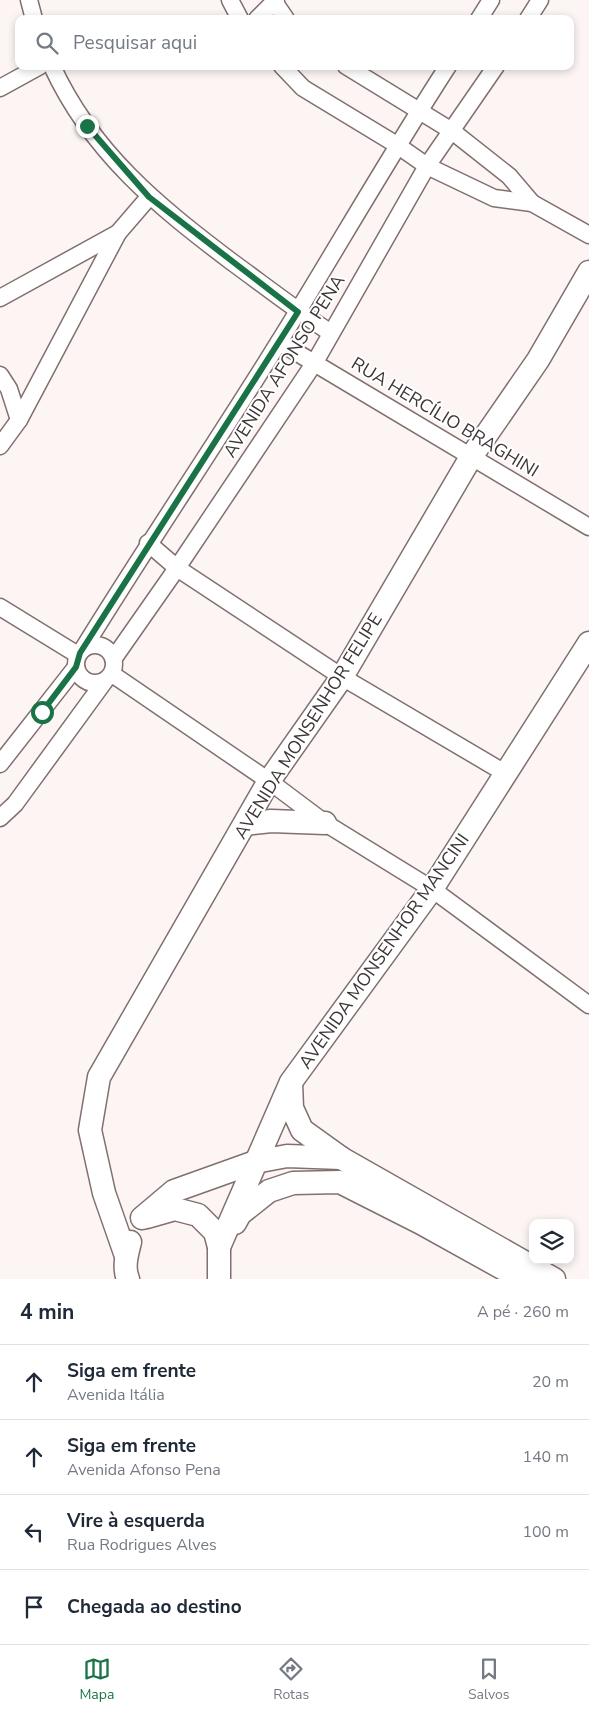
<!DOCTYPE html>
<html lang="pt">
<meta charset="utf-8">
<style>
:root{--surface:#fff;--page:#f6f6f7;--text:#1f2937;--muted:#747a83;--line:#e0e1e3;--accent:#1a7346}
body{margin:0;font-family:"Nunito Sans",sans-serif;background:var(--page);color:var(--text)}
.controls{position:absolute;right:15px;bottom:15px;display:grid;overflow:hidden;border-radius:10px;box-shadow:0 2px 8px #0003}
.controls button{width:45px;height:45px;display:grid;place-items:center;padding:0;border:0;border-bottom:1px solid var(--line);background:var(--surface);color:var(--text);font:25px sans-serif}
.stop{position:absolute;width:15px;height:15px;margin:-11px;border:4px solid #1a7346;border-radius:50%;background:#fff}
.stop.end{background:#1a7346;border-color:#fff;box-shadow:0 1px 5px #0008}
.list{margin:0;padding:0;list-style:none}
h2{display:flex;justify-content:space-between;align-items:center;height:65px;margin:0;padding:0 20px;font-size:21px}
h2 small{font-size:16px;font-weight:400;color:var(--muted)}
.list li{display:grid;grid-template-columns:32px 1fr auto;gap:15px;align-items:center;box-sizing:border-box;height:75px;padding:0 20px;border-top:1px solid var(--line)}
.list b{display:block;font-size:19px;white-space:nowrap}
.list p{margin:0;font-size:16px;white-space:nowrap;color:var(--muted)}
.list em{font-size:16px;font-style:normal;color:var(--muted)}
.icon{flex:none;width:28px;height:28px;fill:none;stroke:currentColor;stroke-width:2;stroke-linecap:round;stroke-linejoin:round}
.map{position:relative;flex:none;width:589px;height:1279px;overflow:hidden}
.search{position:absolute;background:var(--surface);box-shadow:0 2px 8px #0003;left:15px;right:15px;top:15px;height:55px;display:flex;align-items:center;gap:12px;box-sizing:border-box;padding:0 18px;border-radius:10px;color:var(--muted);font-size:19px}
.sheet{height:365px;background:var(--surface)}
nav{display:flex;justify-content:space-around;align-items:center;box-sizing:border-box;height:70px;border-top:1px solid var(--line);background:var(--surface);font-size:14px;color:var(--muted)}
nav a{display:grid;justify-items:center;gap:2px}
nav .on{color:var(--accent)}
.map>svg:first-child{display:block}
</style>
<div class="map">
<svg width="589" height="1279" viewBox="0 0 589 1279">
<rect width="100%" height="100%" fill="#fcf5f4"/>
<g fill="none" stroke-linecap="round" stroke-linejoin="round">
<defs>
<g id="street">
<path d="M29 0 34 19"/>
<path d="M230 0 240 19"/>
<path d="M273 0 286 19"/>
<path d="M257 19 276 0"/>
<path d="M479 19 491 0"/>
<path d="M528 19 540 0"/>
<path d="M52 66C92 153 158 206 232 262 265 286 297 311 331 333"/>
<path d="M282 66 303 88 397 145 427 166 494 198 532 203 589 235"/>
<path d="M346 66 452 131 509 176 532 203"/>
<path d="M0 88 40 66"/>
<path d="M0 298 118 233"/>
<path d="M279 342 589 527"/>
<path d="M0 375 9 389 19 420"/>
<path d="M0 446 19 420 118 233 149 197"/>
<path d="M148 543 177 568 342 677 505 773"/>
<path d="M0 607 78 655"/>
<circle cx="95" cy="664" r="19"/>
<path d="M83 649C153 535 229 425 298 311 348 229 396 146 448 66"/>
<path d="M114 658 177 568 315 362 427 166 496 66"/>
<path d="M112 674 269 781 325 823 432 889 589 1005"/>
<path d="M0 764 76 667"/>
<path d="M0 818 15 804 104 682"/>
</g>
<g id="secondary">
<path d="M245 824 271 821 325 823"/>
<path d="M291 1083 292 1108 302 1130 341 1158 554 1279"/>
<path d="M147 1217 175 1209 198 1215 215 1232 219 1247V1279"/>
<path d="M142 1218 174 1191 255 1162 287 1156 341 1158"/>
<path d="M235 1223 240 1214 269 1191 293 1183 340 1182 421 1223 522 1279"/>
<path d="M219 1247 291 1082 432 889 589 643"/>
<path d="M126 1256 104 1193 90 1130 99 1077 269 781 342 677 471 457 538 360 589 272"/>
<path d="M128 1279C123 1267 127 1254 130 1242"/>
</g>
</defs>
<use href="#street" stroke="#80706e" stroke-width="19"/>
<use href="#secondary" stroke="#80706e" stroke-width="25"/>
<use href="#street" stroke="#fff" stroke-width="16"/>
<use href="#secondary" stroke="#fff" stroke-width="22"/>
</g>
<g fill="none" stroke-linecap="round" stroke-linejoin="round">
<path stroke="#1a7346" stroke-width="6" d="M42 712 76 667 80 653 298 312 149 197 87 126"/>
</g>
<g text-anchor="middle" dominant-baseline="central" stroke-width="4" stroke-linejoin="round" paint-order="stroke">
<g font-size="18" fill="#3e3636" stroke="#fff">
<text transform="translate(284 366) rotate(-58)">AVENIDA AFONSO PENA</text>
<text transform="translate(445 417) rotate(31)">RUA HERCÍLIO BRAGHINI</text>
<text transform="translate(308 726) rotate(-58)">AVENIDA MONSENHOR FELIPE</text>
<text transform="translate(384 951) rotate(-55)">AVENIDA MONSENHOR MANCINI</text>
</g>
</g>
</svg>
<div class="controls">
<button><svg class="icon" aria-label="layers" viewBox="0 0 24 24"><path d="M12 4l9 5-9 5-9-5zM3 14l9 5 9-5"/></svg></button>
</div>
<div class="stop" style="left:42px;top:712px"></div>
<div class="stop end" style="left:87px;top:126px"></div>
<div class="search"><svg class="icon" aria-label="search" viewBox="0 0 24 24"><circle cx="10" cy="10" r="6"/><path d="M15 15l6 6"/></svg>Pesquisar aqui</div>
</div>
<section class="sheet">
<h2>4 min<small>A pé · 260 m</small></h2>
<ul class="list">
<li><svg class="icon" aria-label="ahead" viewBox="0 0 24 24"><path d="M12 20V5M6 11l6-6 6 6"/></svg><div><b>Siga em frente</b><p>Avenida Itália</p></div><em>20 m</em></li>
<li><svg class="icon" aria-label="ahead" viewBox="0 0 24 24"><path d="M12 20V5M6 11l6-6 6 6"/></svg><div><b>Siga em frente</b><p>Avenida Afonso Pena</p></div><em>140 m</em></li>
<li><svg class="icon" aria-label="left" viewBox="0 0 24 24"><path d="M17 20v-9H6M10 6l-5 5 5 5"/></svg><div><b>Vire à esquerda</b><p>Rua Rodrigues Alves</p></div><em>100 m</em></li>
<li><svg class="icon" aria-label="arrive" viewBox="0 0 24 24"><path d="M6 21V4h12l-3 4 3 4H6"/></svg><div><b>Chegada ao destino</b></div></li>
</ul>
</section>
<nav>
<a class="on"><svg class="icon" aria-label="map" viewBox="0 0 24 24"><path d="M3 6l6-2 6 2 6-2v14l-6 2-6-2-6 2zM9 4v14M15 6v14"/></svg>Mapa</a>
<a><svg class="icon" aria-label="directions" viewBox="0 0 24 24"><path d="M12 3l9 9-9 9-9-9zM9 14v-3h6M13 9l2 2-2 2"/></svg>Rotas</a>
<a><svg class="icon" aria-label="saved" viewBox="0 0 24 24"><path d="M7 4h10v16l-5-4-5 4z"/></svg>Salvos</a>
</nav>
